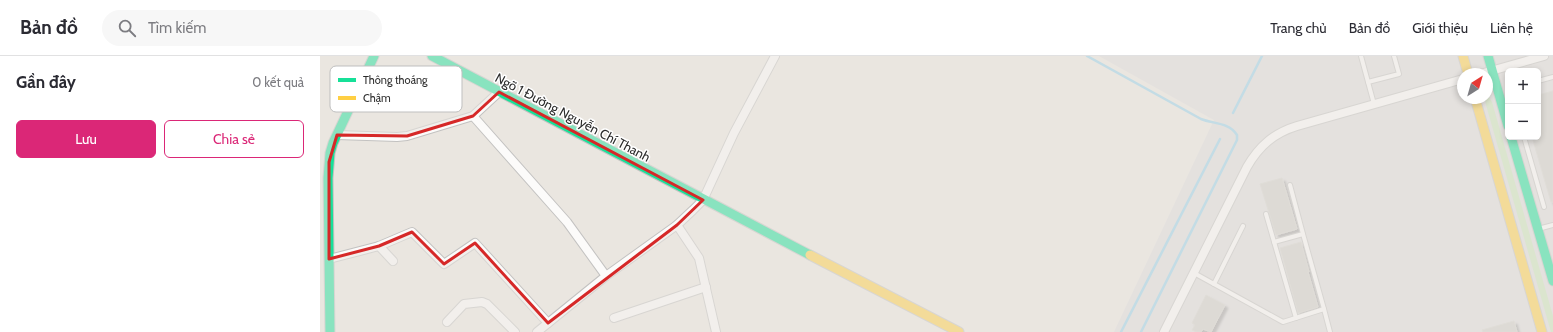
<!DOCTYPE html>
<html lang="vi">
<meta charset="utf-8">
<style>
:root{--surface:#fff;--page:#f7f7f7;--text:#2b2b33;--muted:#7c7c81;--line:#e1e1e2;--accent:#db2777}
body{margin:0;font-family:Cabin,sans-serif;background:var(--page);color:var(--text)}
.controls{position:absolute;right:12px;top:12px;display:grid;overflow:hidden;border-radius:6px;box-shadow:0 2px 6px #0003}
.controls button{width:36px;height:36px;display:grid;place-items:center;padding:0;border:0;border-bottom:1px solid var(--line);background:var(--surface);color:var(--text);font:20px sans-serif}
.compass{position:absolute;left:1137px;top:12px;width:36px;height:36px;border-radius:50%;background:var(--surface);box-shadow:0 2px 6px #0003;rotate:37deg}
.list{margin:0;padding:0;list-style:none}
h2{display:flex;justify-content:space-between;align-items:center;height:52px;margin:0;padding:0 16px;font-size:17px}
h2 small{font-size:13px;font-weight:400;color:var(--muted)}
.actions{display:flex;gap:8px;padding:12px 16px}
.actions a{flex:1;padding:9px 0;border:1px solid var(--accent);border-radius:6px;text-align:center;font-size:14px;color:var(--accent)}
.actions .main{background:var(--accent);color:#fff}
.icon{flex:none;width:22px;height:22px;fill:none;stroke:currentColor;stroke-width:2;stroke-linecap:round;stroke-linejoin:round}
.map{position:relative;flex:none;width:1233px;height:276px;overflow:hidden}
header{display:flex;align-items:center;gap:24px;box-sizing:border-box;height:56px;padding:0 20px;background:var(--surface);border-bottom:1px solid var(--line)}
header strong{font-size:19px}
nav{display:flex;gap:22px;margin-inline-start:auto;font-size:14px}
.search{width:280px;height:36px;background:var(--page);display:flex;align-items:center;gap:10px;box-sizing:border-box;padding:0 14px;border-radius:22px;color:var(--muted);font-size:15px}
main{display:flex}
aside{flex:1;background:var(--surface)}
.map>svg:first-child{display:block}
</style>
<header>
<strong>Bản đồ</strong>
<div class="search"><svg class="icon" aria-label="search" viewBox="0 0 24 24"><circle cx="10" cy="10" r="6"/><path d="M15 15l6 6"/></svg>Tìm kiếm</div>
<nav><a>Trang chủ</a><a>Bản đồ</a><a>Giới thiệu</a><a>Liên hệ</a></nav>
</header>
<main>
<aside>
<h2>Gần đây<small>0 kết quả</small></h2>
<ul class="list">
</ul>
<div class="actions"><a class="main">Lưu</a><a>Chia sẻ</a></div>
</aside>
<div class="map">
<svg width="1233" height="276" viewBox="0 0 1233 276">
<defs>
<filter id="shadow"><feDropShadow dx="3" dy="3" stdDeviation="1" flood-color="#0004"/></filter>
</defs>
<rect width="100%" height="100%" fill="#eae6e0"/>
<path fill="#dddbdc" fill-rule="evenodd" d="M779 0H1233V276H794L894 64ZM1188 15H1218V81H1188ZM1143 18H1167V42H1143Z"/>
<path fill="#c9e5b9" d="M1167 41H1169L1172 46 1233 260V276H1231L1166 49 1165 43Z"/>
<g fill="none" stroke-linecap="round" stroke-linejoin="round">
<g stroke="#94d0eb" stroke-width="2.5">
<path d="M767 0 881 63C893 68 909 66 917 79V84L821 276"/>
<path d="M913 57 942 0"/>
<path d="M801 276 900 83"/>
</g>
</g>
<g fill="#ceccc7" stroke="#d4d2cd" filter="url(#shadow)">
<path d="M1233 35V146H1231L1212 81H1218V39Z"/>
<path d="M962 122 977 173 956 179 940 128Z"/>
<path d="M981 186 989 216H988L998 251 978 257 960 192Z"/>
<path d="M886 239 905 249 891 276 883 273 881 276H877L872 274 875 269 872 267Z"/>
<path d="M1194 265 1197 276H1163L1162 274Z"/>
</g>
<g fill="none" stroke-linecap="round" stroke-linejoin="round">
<defs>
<g id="lane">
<path d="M1041 0 1048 26"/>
<path d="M1218 25 1233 21"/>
<path d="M1054 48 1048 26 1079 18 1074 0"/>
<path d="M1204 81 1224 151"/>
<path d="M946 158 976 262"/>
<path d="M1218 173 1233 169"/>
<path d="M983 178 1004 253"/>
<path d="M954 186 983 178 970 129"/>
<path d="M874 217 963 266 1004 253 1010 276"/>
<path d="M894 228 923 170"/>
</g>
<g id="street">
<path d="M1160 18 1224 0"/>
<path d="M153 60 247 166 286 220"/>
<path d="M17 79 77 81 87 80 153 60 179 36"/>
<path d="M357 169 379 202 396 276"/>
<path d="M59 190 73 205"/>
<path d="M9 203 59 190 92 176 124 208 155 187 228 267"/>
<path d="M294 262 386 231"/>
<path d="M127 266 144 248 162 246 167 248 195 276"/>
<path d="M217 276 286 220 357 169 373 154 383 144 414 77 455 0"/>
<path d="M844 276 927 111C939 90 954 77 977 70L1143 23"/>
</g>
<g id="fast">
<path d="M112 0 490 199"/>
<path d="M1168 0 1188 70"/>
<path d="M1191 81 1233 225"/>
<path d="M10 276 8 122 10 97 13 87 54 0"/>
</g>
<g id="slow">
<path d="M1143 0 1148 18"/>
<path d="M1155 42 1222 276"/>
<path d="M490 199 639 276"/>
</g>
</defs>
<use href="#lane" stroke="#c3c2c1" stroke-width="6"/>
<use href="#street" stroke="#c3c2c1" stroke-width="10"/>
<use href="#fast" stroke="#c3c2c1" stroke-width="11"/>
<use href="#slow" stroke="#c3c2c1" stroke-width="11"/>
<use href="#lane" stroke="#fcfbfa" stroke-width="4"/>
<use href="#street" stroke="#fcfbfa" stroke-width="8"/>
<use href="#fast" stroke="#16e098" stroke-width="9"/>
<use href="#slow" stroke="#ffcf43" stroke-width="9"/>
</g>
<path d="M0 0H1233V276H0ZM179 36 383 144 357 169 228 267 155 187 124 208 92 176 59 190 9 203V106L17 79 87 80 153 60Z" fill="#eae6e0" fill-opacity=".55" fill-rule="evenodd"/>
<path fill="none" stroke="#d62828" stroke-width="3" stroke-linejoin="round" d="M179 36 383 144 357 169 228 267 155 187 124 208 92 176 59 190 9 203V106L17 79 87 80 153 60Z"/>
<g text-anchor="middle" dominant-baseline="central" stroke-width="3" stroke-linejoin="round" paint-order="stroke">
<g font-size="13" fill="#2b2b2b" stroke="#fff">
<text transform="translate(253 61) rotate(28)">Ngõ 1 Đường Nguyễn Chí Thanh</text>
</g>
</g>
<rect x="10" y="10" width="132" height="46" rx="6" fill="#fff" stroke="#bfbfbf" stroke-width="1"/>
<rect x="18" y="22" width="18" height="4" fill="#16e098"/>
<rect x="18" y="40" width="18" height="4" fill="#ffcf43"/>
<g font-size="11" fill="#2b2b2b">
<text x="43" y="28">Thông thoáng</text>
<text x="43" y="46">Chậm</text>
</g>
</svg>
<div class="controls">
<button>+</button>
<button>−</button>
</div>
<svg class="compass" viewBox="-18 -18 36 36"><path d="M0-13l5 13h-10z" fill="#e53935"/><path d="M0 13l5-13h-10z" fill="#7c7c81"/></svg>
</div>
</main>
